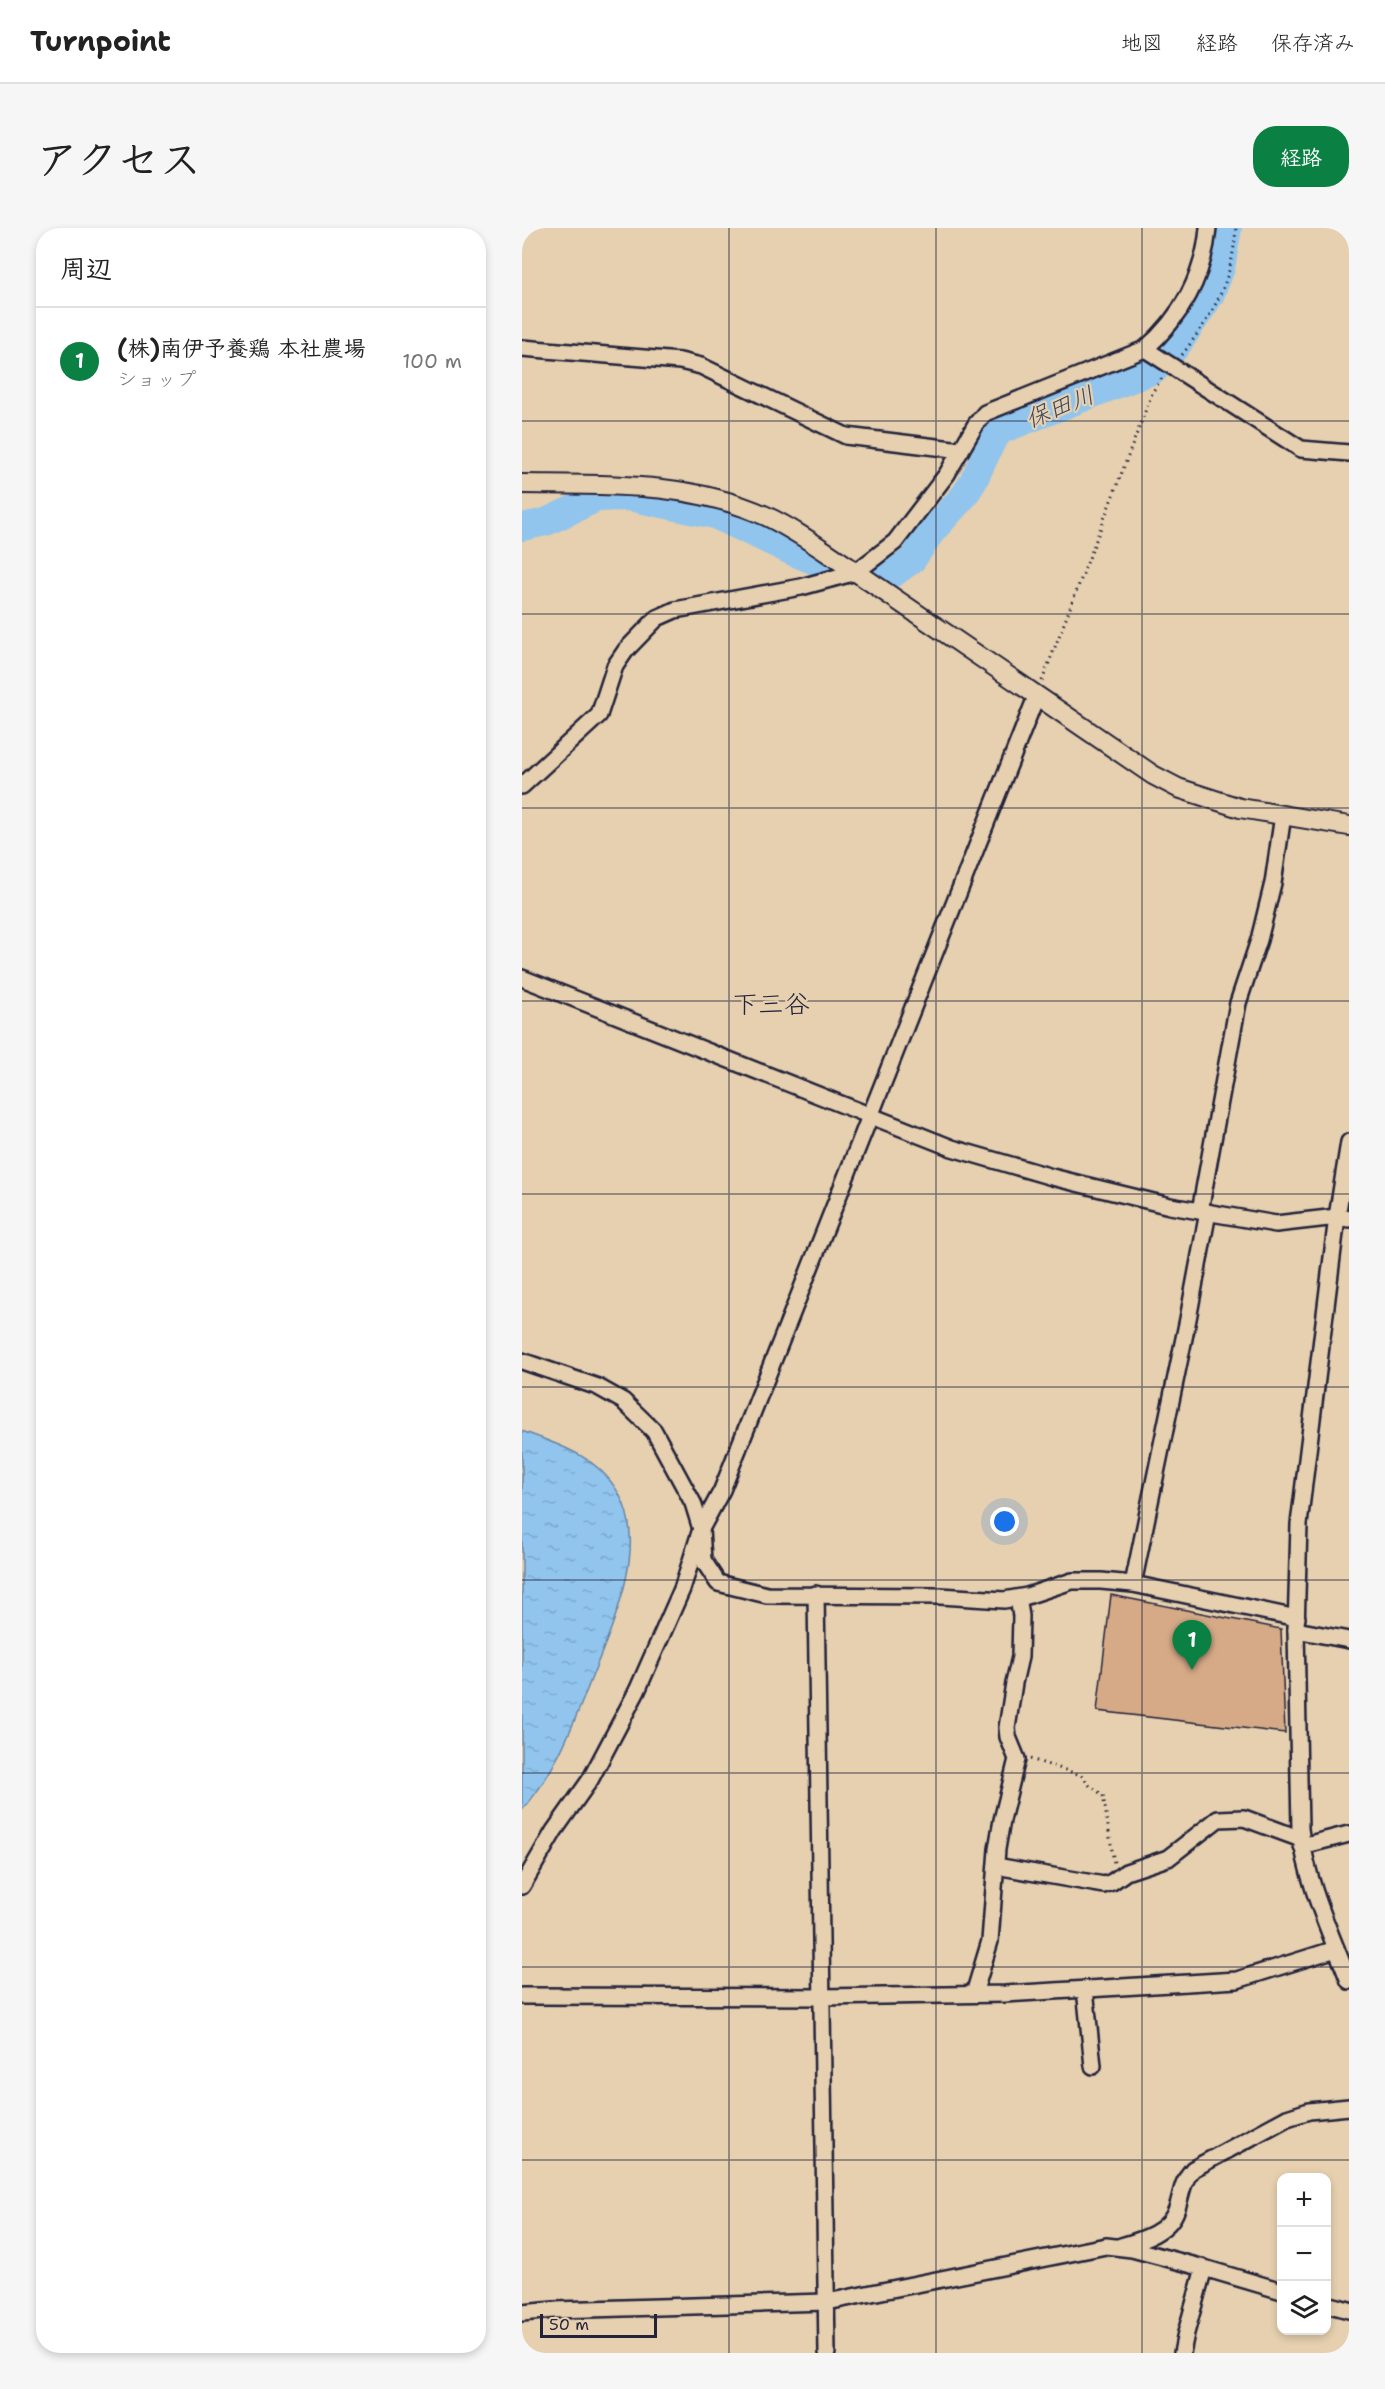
<!DOCTYPE html>
<html lang="ja">
<meta charset="utf-8">
<style>
:root{--surface:#fff;--page:#f6f6f6;--text:#222;--muted:#767676;--line:#e0e0e0;--accent:#0b8043}
body{margin:0;font-family:"Shantell Sans","Klee One",sans-serif;background:var(--page);color:var(--text)}
.controls{position:absolute;right:18px;bottom:18px;display:grid;overflow:hidden;border-radius:12px;box-shadow:0 3px 9px #0003}
.controls button{width:54px;height:54px;display:grid;place-items:center;padding:0;border:0;border-bottom:2px solid var(--line);background:var(--surface);color:var(--text);font:30px sans-serif}
.scale{position:absolute;left:18px;bottom:15px;width:117px;box-sizing:border-box;padding-left:6px;border:3px solid #22223b;border-top:0;font-size:16px;line-height:21px;white-space:nowrap;color:#22223b;-webkit-text-stroke:4px #e6d0af;paint-order:stroke}
.you{position:absolute;left:483px;top:1294px;width:21px;height:21px;margin:-15px;border:4px solid #fff;border-radius:50%;background:#1a73e8;box-shadow:0 0 0 9px #1a73e833}
.badge{display:grid;place-items:center;width:39px;height:39px;border-radius:50%;background:var(--accent);color:#fff;font-size:20px;font-weight:700}
.pin{position:absolute;translate:-50% -50px;filter:drop-shadow(0 2px 3px #0008)}
.pin::after{content:'';position:absolute;top:32px;width:21px;height:18px;background:inherit;clip-path:polygon(0 0,100% 0,50% 100%)}
.list{margin:0;padding:0;list-style:none}
h2{display:flex;justify-content:space-between;align-items:center;height:78px;margin:0;padding:0 24px;font-size:26px}
h2 small{font-size:20px;font-weight:400;color:var(--muted)}
.list li{display:grid;grid-template-columns:39px 1fr auto;gap:18px;align-items:center;box-sizing:border-box;height:108px;padding:0 24px;border-top:2px solid var(--line)}
.list b{display:block;font-size:22px;white-space:nowrap}
.list p{margin:0;font-size:20px;white-space:nowrap;color:var(--muted)}
.list em{font-size:20px;font-style:normal;color:var(--muted)}
.icon{flex:none;width:33px;height:33px;fill:none;stroke:currentColor;stroke-width:2;stroke-linecap:round;stroke-linejoin:round}
.map{position:relative;flex:none;width:827px;height:2125px;overflow:hidden;border-radius:24px}
header{display:flex;align-items:center;gap:36px;box-sizing:border-box;height:84px;padding:0 30px;background:var(--surface);border-bottom:2px solid var(--line)}
header strong{font-size:28px}
nav{display:flex;gap:33px;margin-inline-start:auto;font-size:21px}
.intro{display:flex;align-items:center;justify-content:space-between;box-sizing:border-box;height:144px;padding:0 36px}
h1{margin:0;font-size:42px}
.button{padding:15px 27px;border-radius:24px;background:var(--accent);color:#fff;font-size:21px;font-weight:700}
main{display:flex;gap:36px;padding:0 36px}
aside{flex:1;background:var(--surface);border-radius:24px;box-shadow:0 3px 9px #0003}
.map>svg:first-child{display:block}
</style>
<header>
<strong>Turnpoint</strong>
<nav><a>地図</a><a>経路</a><a>保存済み</a></nav>
</header>
<div class="intro"><h1>アクセス</h1><a class="button">経路</a></div>
<main>
<aside>
<h2>周辺<small></small></h2>
<ul class="list">
<li><span class="badge">1</span><div><b>(株)南伊予養鶏 本社農場</b><p>ショップ</p></div><em>100 m</em></li>
</ul>
</aside>
<div class="map">
<svg width="827" height="2125" viewBox="0 0 827 2125">
<defs>
<pattern id="water-ripples" width="26" height="14" patternUnits="userSpaceOnUse" patternTransform="scale(1.5)"><rect width="26" height="14" fill="#91c5ee"/><path d="M2 4q2-2 4 0t4 0M15 11q2-2 4 0t4 0" fill="none" stroke="#7da9cd"/></pattern>
</defs>
<rect width="100%" height="100%" fill="#e6d0af"/>
<filter id="ink" filterUnits="userSpaceOnUse"><feTurbulence type="fractalNoise" baseFrequency=".0167" numOctaves="2"/><feDisplacementMap in="SourceGraphic" scale="12" xChannelSelector="R" yChannelSelector="G"/><feConvolveMatrix kernelMatrix="1 2 1 2 8 2 1 2 1" color-interpolation-filters="sRGB"/></filter>
<g filter="url(#ink)">
<path fill="url(#water-ripples)" stroke="#6584a6" stroke-width="1.5" d="M0 1203C38 1217 76 1228 97 1266 128 1321 88 1402 68 1454 50 1499 33 1546 0 1582Z"/>
<g fill="none" stroke-linecap="round" stroke-linejoin="round">
<g stroke="#91c5ee" stroke-width="28">
<path d="M0 299 24 294 75 270 107 269 193 287 271 324 308 339"/>
<path d="M350 345H372L390 332 410 303 442 268 451 254 470 213 479 202 632 142 654 119 688 68 699 40 706 0"/>
</g>
</g>
<path fill="#d6aa87" stroke="#22223b" stroke-width="1.5" d="M589 1367 759 1401 763 1505 575 1483Z"/>
<g fill="none" stroke-linecap="round" stroke-linejoin="round">
<defs>
<g id="minor">
<path d="M0 120 158 133 179 138 324 208 439 222"/>
<path d="M623 121 779 221 827 225"/>
<path d="M0 558 77 487 93 438 104 422 135 390 153 382 279 359 334 344 373 314 425 246 454 196 463 185 623 121C659 90 682 48 686 0"/>
<path d="M0 750 430 920 530 949 648 978 754 996 815 989 827 991"/>
<path d="M827 914 815 989 777 1296 774 1402 778 1601C785 1656 807 1701 827 1753"/>
<path d="M678 983 716 775 737 712 751 655 761 587"/>
<path d="M0 1133 76 1159 101 1173 132 1203 171 1275 179 1301 181 1332 196 1355 245 1367 418 1368 482 1372 505 1368 550 1353H579L611 1356 775 1390"/>
<path d="M611 1356 666 1091 686 984"/>
<path d="M294 1366 305 2125"/>
<path d="M774 1402 827 1412"/>
<path d="M780 1618 827 1606"/>
<path d="M474 1638 582 1657 590 1654 604 1644 646 1630 696 1591 722 1590 779 1611"/>
<path d="M0 1658 32 1603 68 1552 115 1463 160 1361 179 1301 200 1262 514 469"/>
<path d="M563 1761 571 1838"/>
<path d="M452 1766 468 1713 475 1621 480 1592 495 1531 486 1509 485 1500 492 1455 498 1429 499 1388 496 1370"/>
<path d="M0 1768 300 1769 483 1766 715 1752 814 1721"/>
<path d="M599 2018C620 2012 648 2004 655 1980 660 1965 660 1953 671 1941L765 1890 787 1883 827 1879"/>
<path d="M804 2076 827 2082"/>
<path d="M0 2085 32 2082 305 2074 584 2018 610 2021 682 2040 760 2063"/>
<path d="M660 2125 664 2105 682 2040"/>
</g>
<path id="tertiary" d="M0 256C83 257 167 253 244 288 276 303 305 325 334 344L631 547 656 560 718 580 827 598"/>
</defs>
<use href="#minor" stroke="#22223b" stroke-width="20"/>
<use href="#tertiary" stroke="#22223b" stroke-width="22"/>
<g stroke="#22223b" stroke-width="3" stroke-dasharray="1.5 4.5" stroke-linecap="butt">
<path d="M660 127C692 84 710 55 714 0"/>
<path d="M520 453 631 163 640 150"/>
<path d="M508 1531 559 1547 568 1558 581 1567 592 1635"/>
</g>
<use href="#minor" stroke="#e6d0af" stroke-width="15"/>
<use href="#tertiary" stroke="#e6d0af" stroke-width="18"/>
</g>
</g>
<path fill="none" stroke="#22223b" stroke-width="1.5" stroke-opacity="0.55" d="M207 0V2125M414 0V2125M620 0V2125M0 193H827M0 386H827M0 580H827M0 773H827M0 966H827M0 1159H827M0 1352H827M0 1545H827M0 1739H827M0 1932H827"/>
<g text-anchor="middle" dominant-baseline="central" stroke-width="4.5" stroke-linejoin="round" paint-order="stroke">
<g font-size="24" font-style="italic" fill="#38435f" stroke="#e6d0af">
<text transform="translate(538 179) rotate(-22)">保田川</text>
</g>
<g font-size="26" fill="#22223b" stroke="#e6d0af">
<text x="249" y="775">下三谷</text>
</g>
</g>
</svg>
<div class="controls">
<button>+</button>
<button>−</button>
<button><svg class="icon" aria-label="layers" viewBox="0 0 24 24"><path d="M12 4l9 5-9 5-9-5zM3 14l9 5 9-5"/></svg></button>
</div>
<div class="scale">50 m</div>
<div class="you"></div>
<div class="pin badge" style="left:670px;top:1442px">1</div>
</div>
</main>
